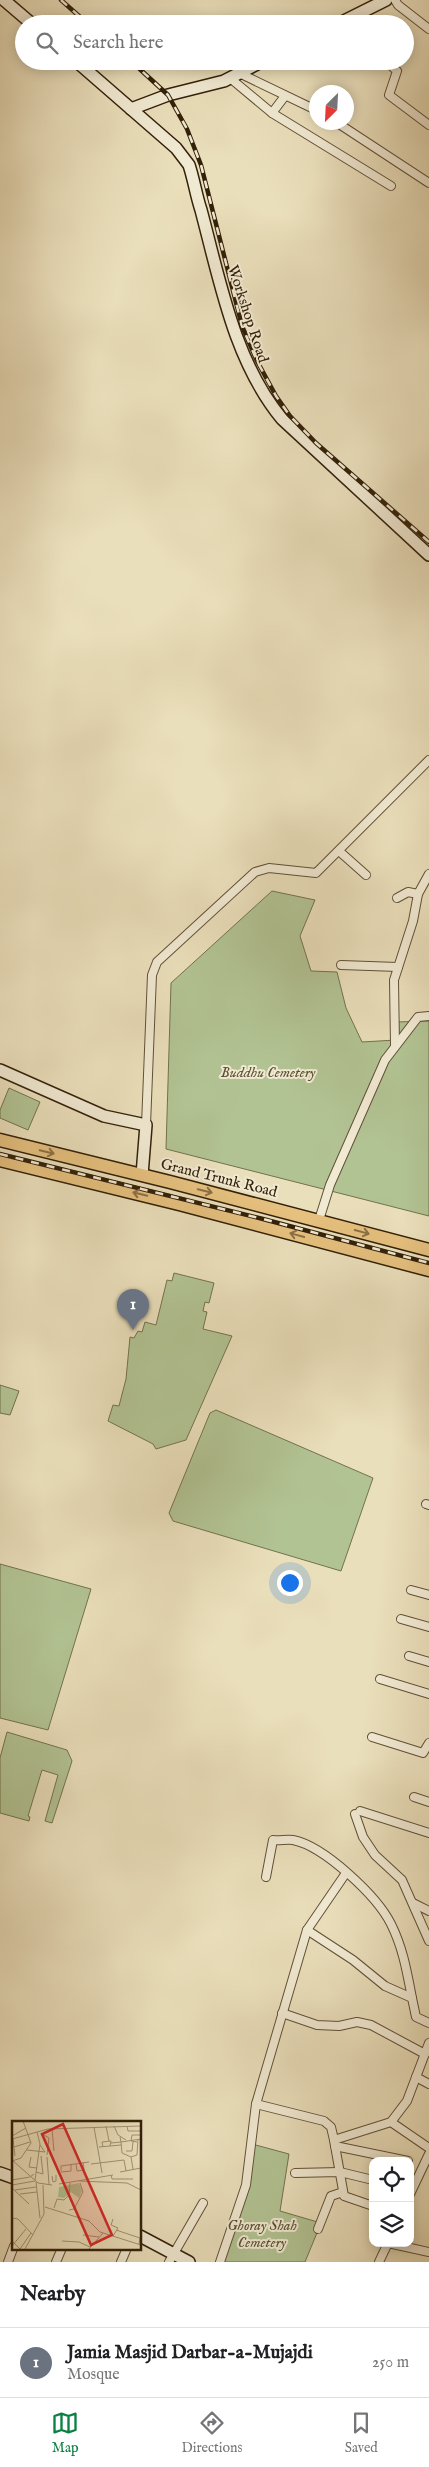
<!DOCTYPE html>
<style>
:root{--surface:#fff;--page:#f6f6f6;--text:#202124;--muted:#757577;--line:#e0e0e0;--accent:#0b8043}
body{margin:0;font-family:"IM FELL English",serif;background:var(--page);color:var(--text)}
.controls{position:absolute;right:15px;bottom:15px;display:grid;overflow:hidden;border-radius:10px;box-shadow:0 2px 12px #0003}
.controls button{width:45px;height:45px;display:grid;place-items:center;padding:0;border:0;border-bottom:1px solid var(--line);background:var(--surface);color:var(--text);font:25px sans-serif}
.compass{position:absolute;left:309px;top:85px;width:45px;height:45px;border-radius:50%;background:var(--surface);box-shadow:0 2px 12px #0003;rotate:204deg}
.you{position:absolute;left:289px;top:1582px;width:18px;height:18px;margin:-12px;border:4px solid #fff;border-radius:50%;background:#1a73e8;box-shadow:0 0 0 8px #1a73e833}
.badge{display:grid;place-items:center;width:32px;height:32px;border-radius:50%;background:var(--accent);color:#fff;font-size:16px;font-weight:700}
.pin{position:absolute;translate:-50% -41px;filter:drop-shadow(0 1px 2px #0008)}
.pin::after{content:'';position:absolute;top:26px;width:18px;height:15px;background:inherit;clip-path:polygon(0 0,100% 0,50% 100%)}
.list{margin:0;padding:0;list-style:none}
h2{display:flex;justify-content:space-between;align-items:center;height:65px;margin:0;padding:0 20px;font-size:21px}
h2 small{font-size:16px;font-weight:400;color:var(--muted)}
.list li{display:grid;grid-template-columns:32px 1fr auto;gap:15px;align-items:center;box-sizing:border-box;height:70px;padding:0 20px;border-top:1px solid var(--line)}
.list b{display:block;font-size:19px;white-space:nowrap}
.list p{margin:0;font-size:16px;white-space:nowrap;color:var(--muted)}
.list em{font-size:16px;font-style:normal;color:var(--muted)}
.icon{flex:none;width:28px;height:28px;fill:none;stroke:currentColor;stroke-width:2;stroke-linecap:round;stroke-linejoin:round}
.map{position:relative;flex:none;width:429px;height:2262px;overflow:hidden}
.search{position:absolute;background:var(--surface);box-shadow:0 2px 12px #0003;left:15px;right:15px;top:15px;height:55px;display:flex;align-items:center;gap:12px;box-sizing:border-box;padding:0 18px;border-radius:28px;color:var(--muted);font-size:19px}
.sheet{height:135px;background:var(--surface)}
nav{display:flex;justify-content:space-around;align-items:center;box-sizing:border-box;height:70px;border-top:1px solid var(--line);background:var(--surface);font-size:14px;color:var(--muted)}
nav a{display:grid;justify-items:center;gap:2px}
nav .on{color:var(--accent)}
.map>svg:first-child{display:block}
</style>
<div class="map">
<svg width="429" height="2262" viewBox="0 0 429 2262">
<rect width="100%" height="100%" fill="#eadfbb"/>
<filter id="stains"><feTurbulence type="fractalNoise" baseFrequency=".004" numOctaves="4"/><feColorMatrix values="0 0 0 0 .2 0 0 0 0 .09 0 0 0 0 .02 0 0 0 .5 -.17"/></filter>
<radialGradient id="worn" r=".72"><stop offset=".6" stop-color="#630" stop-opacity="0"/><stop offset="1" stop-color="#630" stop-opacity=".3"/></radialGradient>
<g fill="#b2c393" stroke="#72724e">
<path d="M272 891 315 900 300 936 311 971 337 972 346 1008 362 1042 396 1040V1022L429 1021V1216L166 1149 171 983Z"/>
<path d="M9 1088 40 1102 28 1130 0 1118V1110Z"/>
<path d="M174 1273 214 1283 209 1303 205 1302 203 1311 207 1312 203 1329 232 1336 186 1440 156 1449 153 1444 108 1421 113 1405 119 1406 126 1379 130 1337 134 1338 138 1331 142 1332 145 1322 156 1325 167 1280 172 1281Z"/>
<path d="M0 1385 19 1391 10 1415 0 1413Z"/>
<path d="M216 1410 373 1478 341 1571 173 1521 169 1513 210 1413Z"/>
<path d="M0 1564 91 1589 48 1730 0 1718Z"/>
<path d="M7 1732 67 1750 72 1761 52 1823 45 1821 58 1775 42 1770 28 1816 30 1817 29 1821 0 1813V1758Z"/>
<path d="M252 2144 289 2154 280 2211 321 2223 305 2262H223L246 2188Z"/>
</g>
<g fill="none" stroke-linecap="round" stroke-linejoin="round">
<defs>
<g id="street">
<path d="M395 0 398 5 429 29"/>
<path d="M386 61 397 71 389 95 429 125"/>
<path d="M239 73 316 110"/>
<path d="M230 78 272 113 391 186"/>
<path d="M272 113 285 96"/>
<path d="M336 122 429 183"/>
<path d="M339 851 366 875"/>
<path d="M397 898 408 892 418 894"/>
<path d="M341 965 398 967"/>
<path d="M395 1046 394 980 413 921 418 894 429 874"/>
<path d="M146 1125 152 975 157 962 255 872 269 868 316 873 429 760"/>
<path d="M319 1220 330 1185 385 1060 418 1017 429 1016"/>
<path d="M426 1504 429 1505"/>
<path d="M411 1590 429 1595"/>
<path d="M401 1619 429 1627"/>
<path d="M409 1656 429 1662"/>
<path d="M380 1679 429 1694"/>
<path d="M372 1737 423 1753 429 1743"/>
<path d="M414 1797 429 1802"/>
<path d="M360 1811 429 1833"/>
<path d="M355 1814 363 1837 375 1855 402 1880 429 1941"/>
<path d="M266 1877 273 1840C279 1841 287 1839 293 1840 324 1846 377 1896 391 1924 403 1948 407 1972 412 1998"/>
<path d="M413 1903 429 1911"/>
<path d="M307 1930 353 1960 385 1986 412 1998 416 2017 429 2023"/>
<path d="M282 2013 317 2025 339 2026 357 2022 371 2025 425 2054"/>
<path d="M416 2077 429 2084"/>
<path d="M256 2104 324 2121 331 2127 334 2140"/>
<path d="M391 2122 429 2148"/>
<path d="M335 2146 408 2161"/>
<path d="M295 2173 340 2172 373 2180"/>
<path d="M410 2194 429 2154"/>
<path d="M373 2206 344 2196 334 2140 391 2122 407 2101 429 2043"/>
<path d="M318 2229 331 2196 343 2192"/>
<path d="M8 2262 14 2246"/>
<path d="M56 2262 62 2248"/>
<path d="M121 2262 127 2248"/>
<path d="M169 2262 203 2203"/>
<path d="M220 2262 246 2185 256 2104 307 1930 346 1873"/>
<path d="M379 2262 388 2243 429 2252"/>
</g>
<g id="secondary">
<path d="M4 0 32 24"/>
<path d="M338 24 386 0"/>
<path d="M76 61 176 148 189 165C194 180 196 195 201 210 220 281 234 361 282 419L429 555"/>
<path d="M131 109 168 95 224 81 263 61"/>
<path d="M0 1070 104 1116 146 1125 142 1175"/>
<path d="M0 2173 14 2178"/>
<path d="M140 2236 189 2262"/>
</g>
<g id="primary">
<path d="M0 1140 170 1182 429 1250"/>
<path d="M0 1160 179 1204 429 1270"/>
</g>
</defs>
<use href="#street" stroke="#615036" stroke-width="10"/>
<use href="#secondary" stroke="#332009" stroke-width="14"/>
<use href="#primary" stroke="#332009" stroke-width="15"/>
<use href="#street" stroke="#f1ead3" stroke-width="8"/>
<use href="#secondary" stroke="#f1ead3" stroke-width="11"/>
<use href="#primary" stroke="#e5c07e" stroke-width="12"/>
<defs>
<g id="rail">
<path d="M61 0 88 24"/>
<path d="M131 61 168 95 187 129 201 165 242 326 257 361 276 396 290 416 316 443 429 542"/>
<path d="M0 1154 263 1219 429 1263"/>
</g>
</defs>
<use href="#rail" stroke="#332009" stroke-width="4.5"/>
<use href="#rail" stroke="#f1ead3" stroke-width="2.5" stroke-dasharray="8" stroke-linecap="butt"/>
</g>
<defs><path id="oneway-shaft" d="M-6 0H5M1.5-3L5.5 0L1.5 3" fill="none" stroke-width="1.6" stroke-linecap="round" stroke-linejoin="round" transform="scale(1.25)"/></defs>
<g stroke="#8c7044">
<use href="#oneway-shaft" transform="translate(47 1152) rotate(14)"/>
<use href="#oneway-shaft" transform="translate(205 1191) rotate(14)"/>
<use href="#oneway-shaft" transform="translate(140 1194) rotate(-167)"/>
<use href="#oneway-shaft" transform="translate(362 1232) rotate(15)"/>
<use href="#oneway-shaft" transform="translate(297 1235) rotate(-165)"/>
</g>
<g text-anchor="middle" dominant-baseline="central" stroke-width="4" stroke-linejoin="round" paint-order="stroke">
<g font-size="15" fill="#332009" stroke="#f1ead3">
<text transform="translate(248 314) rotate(72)">Workshop Road</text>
<text transform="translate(219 1178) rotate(14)">Grand Trunk Road</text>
</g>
<g font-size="15" font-style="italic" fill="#595132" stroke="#f1ead3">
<text x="268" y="1072">Buddhu Cemetery</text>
<text x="262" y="2225">Ghoray Shah<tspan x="262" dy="17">Cemetery</tspan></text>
</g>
</g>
<g transform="translate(12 2121)">
<rect width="129" height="129" fill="#eadfbb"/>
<path d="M67 62 70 70 67 77 59 71 52 77 46 76 47 66Z" fill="#b2c393"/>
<path fill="none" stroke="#a19374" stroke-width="1" d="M94 5 97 20M102 5 106 14 114 19M115 5 116 10H128L129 6M82 6 90 52M40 8 42 30M32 14 37 17 35 34M0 15 14 7M0 18 36 8 129 5M1 18 3 35M125 21 119 20 120 14H129M99 22 109 21 108 16M2 26 18 21M87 26 109 24M91 26 90 21 99 20 98 25M15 29 33 31 28 24M114 30H120L121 21M19 36 17 46 25 47M35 36 37 63M119 36 125 34 126 18M0 39 26 62 40 64M0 40 9 37 19 22 11 0M64 43 65 50 72 49 71 41M79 43 112 39 114 50M121 48 119 36 110 32 109 21 129 18M49 50V45L77 41M24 51 31 53 29 35M49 51 59 50V43M108 51 129 47M99 54 100 58H121M40 55 41 61 44 60V54M0 59 18 56 22 53M23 59 28 23 25 11M67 60 115 62 129 69M24 61 28 97M47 63 101 54M0 64 23 60M0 67 17 83M3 69 24 66M8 73 25 71M33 86 77 100 88 111 129 124M42 87 45 78 52 79 57 74 58 62M57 89 62 88 71 71 68 62M0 97 6 98 21 114M101 98 99 104 106 107 101 115M104 109 128 117 127 123M71 114 87 116M0 120 8 128 19 112M50 120 67 121 78 126M0 125 14 108M13 128 32 93 31 64M77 128 91 112"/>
<path fill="#d62828" fill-opacity="0.15" stroke="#d62828" stroke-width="2.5" d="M51 3 100 114 79 124 30 13Z"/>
<rect width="129" height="129" fill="none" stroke="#332009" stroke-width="2.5"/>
</g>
<rect width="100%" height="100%" filter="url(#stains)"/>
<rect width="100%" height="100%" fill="url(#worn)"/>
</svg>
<div class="controls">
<button><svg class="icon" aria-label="locate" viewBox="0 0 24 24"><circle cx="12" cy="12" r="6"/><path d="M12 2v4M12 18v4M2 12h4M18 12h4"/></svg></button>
<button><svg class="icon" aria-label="layers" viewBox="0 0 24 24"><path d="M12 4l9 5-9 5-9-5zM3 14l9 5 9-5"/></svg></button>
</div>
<svg class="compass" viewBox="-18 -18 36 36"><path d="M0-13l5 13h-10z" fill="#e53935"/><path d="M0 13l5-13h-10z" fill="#757577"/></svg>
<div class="you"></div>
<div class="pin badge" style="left:133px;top:1330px;background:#6b7280">1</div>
<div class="search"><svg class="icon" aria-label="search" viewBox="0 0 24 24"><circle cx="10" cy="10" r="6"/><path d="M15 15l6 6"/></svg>Search here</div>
</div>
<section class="sheet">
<h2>Nearby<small></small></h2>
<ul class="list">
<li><span class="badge" style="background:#6b7280">1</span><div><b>Jamia Masjid Darbar-a-Mujajdi</b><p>Mosque</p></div><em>250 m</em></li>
</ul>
</section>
<nav>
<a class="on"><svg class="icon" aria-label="map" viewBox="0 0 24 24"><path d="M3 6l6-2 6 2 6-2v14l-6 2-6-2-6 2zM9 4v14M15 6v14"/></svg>Map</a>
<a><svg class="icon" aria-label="directions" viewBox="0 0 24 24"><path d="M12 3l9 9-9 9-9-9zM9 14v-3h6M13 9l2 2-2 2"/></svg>Directions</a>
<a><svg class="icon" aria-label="saved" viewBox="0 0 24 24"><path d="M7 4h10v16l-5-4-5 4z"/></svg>Saved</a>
</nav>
